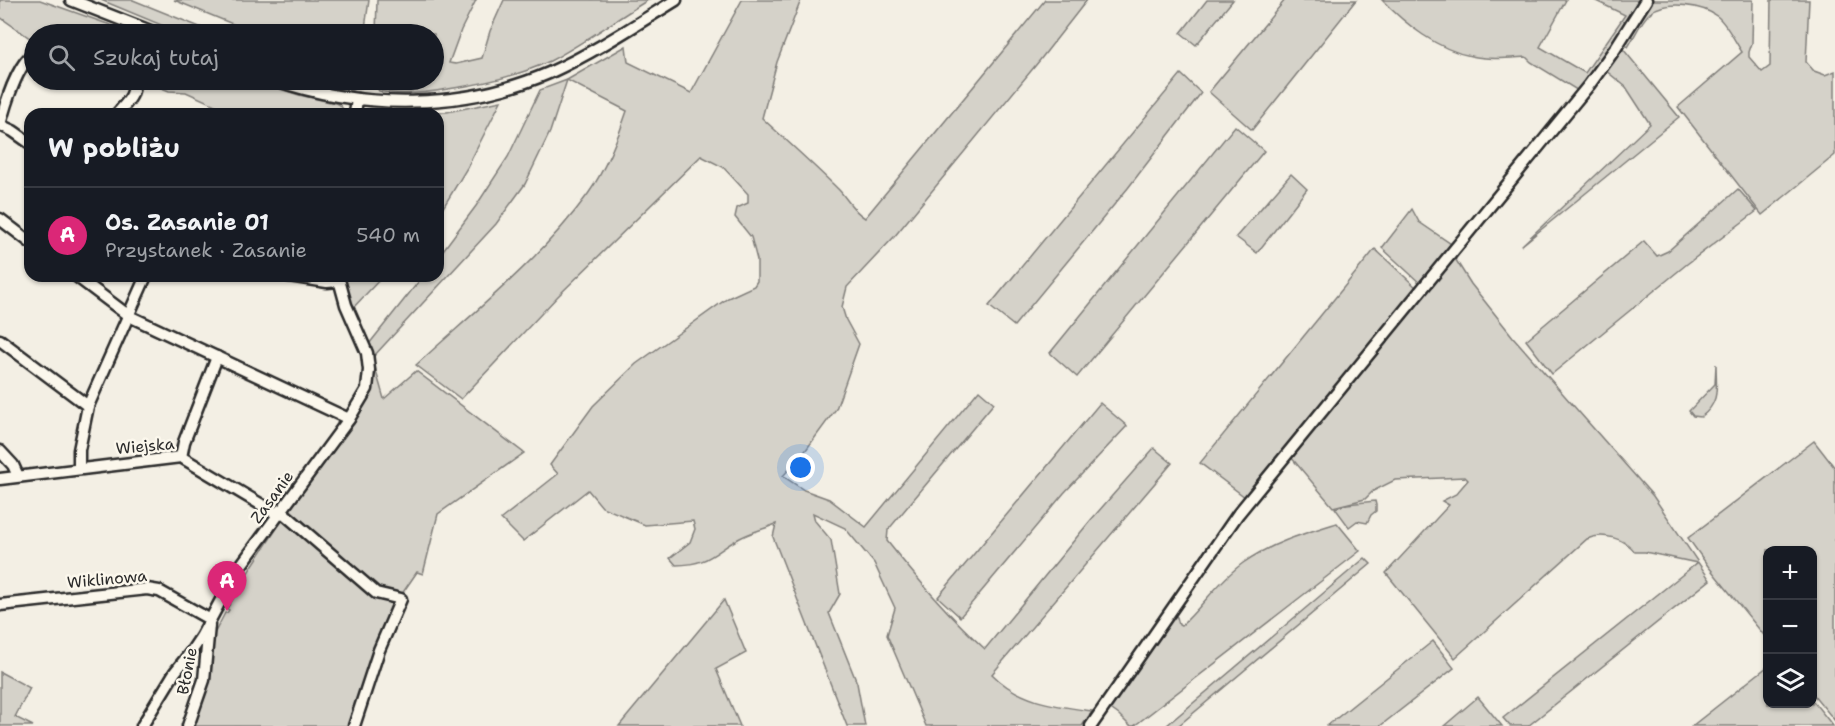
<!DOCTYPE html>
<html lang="pl">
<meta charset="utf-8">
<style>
:root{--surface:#171b24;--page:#242831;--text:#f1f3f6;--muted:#9ea1a6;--line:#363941;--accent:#db2777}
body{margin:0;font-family:"Shantell Sans",sans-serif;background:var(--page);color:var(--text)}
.controls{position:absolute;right:18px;bottom:18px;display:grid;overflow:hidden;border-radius:12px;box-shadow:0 2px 4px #0004}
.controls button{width:54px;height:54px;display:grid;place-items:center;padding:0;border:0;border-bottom:2px solid var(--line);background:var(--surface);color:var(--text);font:30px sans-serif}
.you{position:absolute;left:801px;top:468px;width:21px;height:21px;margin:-15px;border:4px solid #fff;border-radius:50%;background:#1a73e8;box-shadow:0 0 0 9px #1a73e833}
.badge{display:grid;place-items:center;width:39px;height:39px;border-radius:50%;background:var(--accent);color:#fff;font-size:20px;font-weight:700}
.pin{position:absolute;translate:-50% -50px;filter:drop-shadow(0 2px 3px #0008)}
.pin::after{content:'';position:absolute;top:32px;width:21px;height:18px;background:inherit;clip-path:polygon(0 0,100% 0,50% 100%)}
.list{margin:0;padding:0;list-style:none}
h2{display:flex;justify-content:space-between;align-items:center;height:78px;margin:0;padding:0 24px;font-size:26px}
h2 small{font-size:20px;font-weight:400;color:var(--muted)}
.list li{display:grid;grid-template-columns:39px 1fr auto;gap:18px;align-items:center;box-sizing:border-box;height:96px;padding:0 24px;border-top:2px solid var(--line)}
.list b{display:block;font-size:22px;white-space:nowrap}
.list p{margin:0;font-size:20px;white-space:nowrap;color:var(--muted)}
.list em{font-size:20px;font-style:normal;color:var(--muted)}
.icon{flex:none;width:33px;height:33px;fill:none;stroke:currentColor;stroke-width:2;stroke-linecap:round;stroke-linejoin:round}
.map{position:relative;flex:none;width:1835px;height:726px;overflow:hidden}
.search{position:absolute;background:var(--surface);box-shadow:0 2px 4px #0004;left:24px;top:24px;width:420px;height:66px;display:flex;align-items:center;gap:15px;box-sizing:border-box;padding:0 21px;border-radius:33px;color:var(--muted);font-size:22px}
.panel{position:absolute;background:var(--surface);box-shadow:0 2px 4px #0004;left:24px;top:108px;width:420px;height:174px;border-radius:18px}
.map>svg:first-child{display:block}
</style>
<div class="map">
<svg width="1835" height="726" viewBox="0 0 1835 726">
<rect width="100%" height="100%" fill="#f3efe4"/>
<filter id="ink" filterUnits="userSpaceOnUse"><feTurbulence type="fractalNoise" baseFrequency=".0167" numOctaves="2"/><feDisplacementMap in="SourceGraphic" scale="12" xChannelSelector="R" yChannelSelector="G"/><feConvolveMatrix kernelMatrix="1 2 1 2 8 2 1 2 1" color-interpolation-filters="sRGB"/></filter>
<g filter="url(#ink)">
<g fill="#d5d2c9" stroke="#807e7a" stroke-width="1.5">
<path d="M0 0H40L116 27 127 34H34V41L0 17Z"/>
<path d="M101 0H133L217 34H183Z"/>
<path d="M174 0H369L365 28 348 30 340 34H257Z"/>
<path d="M377 0H476L461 30 449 63 456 64 482 58 490 31 504 0H648C615 20 584 43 550 61 518 76 483 84 448 89 426 93 401 96 379 91L377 88V80H434V34H376Z"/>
<path d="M742 0H801L777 62 762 118C788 142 814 165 839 190 848 200 853 211 865 218L1045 0H1087L1040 60 894 237 847 287 842 307 846 320 859 344 836 409 803 454 783 476 804 490 829 499 866 527 979 390 994 403 888 530 887 541C917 579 949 616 985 649L1090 521 1154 448 1172 463 992 674C1019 702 1055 706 1092 711L1082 726H926L887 635 895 608 874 563 845 528 813 513 815 521 831 540 840 594 829 613 857 683 865 726H847L773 537 776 524C764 529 751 532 740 538 714 552 709 565 676 565L670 558 690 542 695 529 693 521 645 525 602 507 588 490 523 541 501 519 558 474 550 465 593 406 636 364 728 298 754 286 757 281V260L751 237 735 217 737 208 748 203V194L723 167 701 156 558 296 461 399 416 365C475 311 541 259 588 194 604 172 619 136 627 111L567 80 550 132 525 184 496 224 373 357 369 344 423 276H438V257L476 206 508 157 540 90 567 80 626 46 628 62 691 93Z"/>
<path d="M1207 0H1233L1196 45 1181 33Z"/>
<path d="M1285 0H1356L1252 130 1209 92Z"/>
<path d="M1382 0H1566L1540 47 1585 73 1625 15 1594 0H1639L1618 38 1580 92 1531 62 1526 57C1508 58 1489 60 1471 56 1438 50 1405 24 1382 0Z"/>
<path d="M1651 0H1753L1752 43 1749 52V57L1762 72 1770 66 1771 0H1809L1806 62 1814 71 1825 75 1835 71V155L1762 215 1678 107 1742 52C1735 41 1727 25 1718 17 1703 5 1667 0 1651 12 1641 20 1635 36 1628 47L1622 42Z"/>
<path d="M1619 49H1623L1679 117 1521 246 1650 124 1626 87 1605 70Z"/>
<path d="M1181 74 1201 93 1128 188 1014 326 989 306Z"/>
<path d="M142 80H252L299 95 339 104 347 114H235L186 92 169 91Z"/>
<path d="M299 80H361L358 88 349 91Z"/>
<path d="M501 101 467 168 438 216V114H373L382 112H447Z"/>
<path d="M1235 126 1264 151 1077 377 1050 353Z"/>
<path d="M1291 174 1307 189 1257 253 1236 237Z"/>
<path d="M1738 189 1757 211 1687 264 1552 374 1526 340 1644 241 1657 256 1668 251Z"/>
<path d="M1412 209 1419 222 1454 246 1422 285 1382 248Z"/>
<path d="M1375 249 1418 289 1245 497 1200 463Z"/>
<path d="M1454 257 1471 284 1513 337 1653 496 1710 580 1528 726H1510L1503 718 1697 563 1645 552H1635C1625 538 1602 532 1587 539L1455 658 1386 573 1449 505 1442 501 1456 494 1468 480 1465 477 1395 480 1373 491 1365 499 1333 507 1290 456Z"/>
<path d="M343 276H383L352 309Z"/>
<path d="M374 364 384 399 416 371 524 453 438 514 423 574 417 572 397 601 352 726H191L212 638 225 613H227L229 610 227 609 245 577 283 519 289 514C287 493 359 421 370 391 374 383 374 373 374 364Z"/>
<path d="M1716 364C1716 387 1721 402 1701 417L1693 416 1689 411 1715 384Z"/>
<path d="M1100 403 1127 426 1064 493 960 617 938 597Z"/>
<path d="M1814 441 1835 468V721L1813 694 1812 550H1768L1767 639 1708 566 1688 538Z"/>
<path d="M1375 501 1376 505V511L1371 515 1367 523 1357 521 1349 527 1335 508 1347 504Z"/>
<path d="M1337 523 1360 551 1134 726H1130L1119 715 1108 707 1172 615 1177 617 1179 625 1181 626C1203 606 1219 580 1243 563 1271 543 1305 533 1337 523Z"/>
<path d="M1365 558 1371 564 1178 726H1166Z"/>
<path d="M724 600 746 653 716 669 740 726H619Z"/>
<path d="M1433 641 1454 668 1380 726H1327Z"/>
<path d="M1767 667 1768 704H1812L1813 701 1833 726H1692Z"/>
<path d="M0 672 30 688 15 717 33 726H0Z"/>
<path d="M1478 697 1502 726H1444Z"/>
</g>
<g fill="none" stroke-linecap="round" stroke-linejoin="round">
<defs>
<g id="minor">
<path d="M71 0 158 34"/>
<path d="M275 80C362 110 463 110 549 73 593 53 634 26 676 0"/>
<path d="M117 114C125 104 139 93 131 80"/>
<path d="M355 114 357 99"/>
<path d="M0 125C5 105 17 65 34 53"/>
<path d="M0 125 13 131 30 143"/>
<path d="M0 219 30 242"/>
<path d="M76 276 129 316 349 419"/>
<path d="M289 276 327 282 339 281"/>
<path d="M0 340 88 406"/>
<path d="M0 451 13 465 18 476"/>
<path d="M181 457 184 442 217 357"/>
<path d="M79 468V450L88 406 146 276"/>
<path d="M0 479 181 457 277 514"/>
<path d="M280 510 376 593 401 599 379 650 354 726"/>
<path d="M0 605 147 589 159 591 209 619"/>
<path d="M142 726 175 672 191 652 201 637 236 572 349 419 367 389 369 370 367 353 346 305 338 276"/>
<path d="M188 726 204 680 209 625"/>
<path d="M1091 726 1238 514 1589 85 1615 49 1646 0"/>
</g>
</defs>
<use href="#minor" stroke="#2b2b2b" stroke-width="15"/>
<use href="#minor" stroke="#fbf7ec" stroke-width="10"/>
</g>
</g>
<g text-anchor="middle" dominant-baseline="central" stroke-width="5" stroke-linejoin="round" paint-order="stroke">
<g font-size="16" fill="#2b2b2b" stroke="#fbf7ec">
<text transform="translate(145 446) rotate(-5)">Wiejska</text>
<text transform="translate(272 497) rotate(-54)">Zasanie</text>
<text transform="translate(107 579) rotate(-5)">Wiklinowa</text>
<text transform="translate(187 671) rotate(-79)">Błonie</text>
</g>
</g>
</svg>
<div class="controls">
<button>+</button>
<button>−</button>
<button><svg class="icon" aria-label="layers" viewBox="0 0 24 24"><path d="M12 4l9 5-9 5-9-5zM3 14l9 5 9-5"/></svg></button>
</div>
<div class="you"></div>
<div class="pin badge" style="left:227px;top:611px">A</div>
<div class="search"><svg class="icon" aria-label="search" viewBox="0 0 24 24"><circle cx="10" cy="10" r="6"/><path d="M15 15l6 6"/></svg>Szukaj tutaj</div>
<section class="panel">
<h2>W pobliżu<small></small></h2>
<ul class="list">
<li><span class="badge">A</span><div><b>Os. Zasanie 01</b><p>Przystanek · Zasanie</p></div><em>540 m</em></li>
</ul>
</section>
</div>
